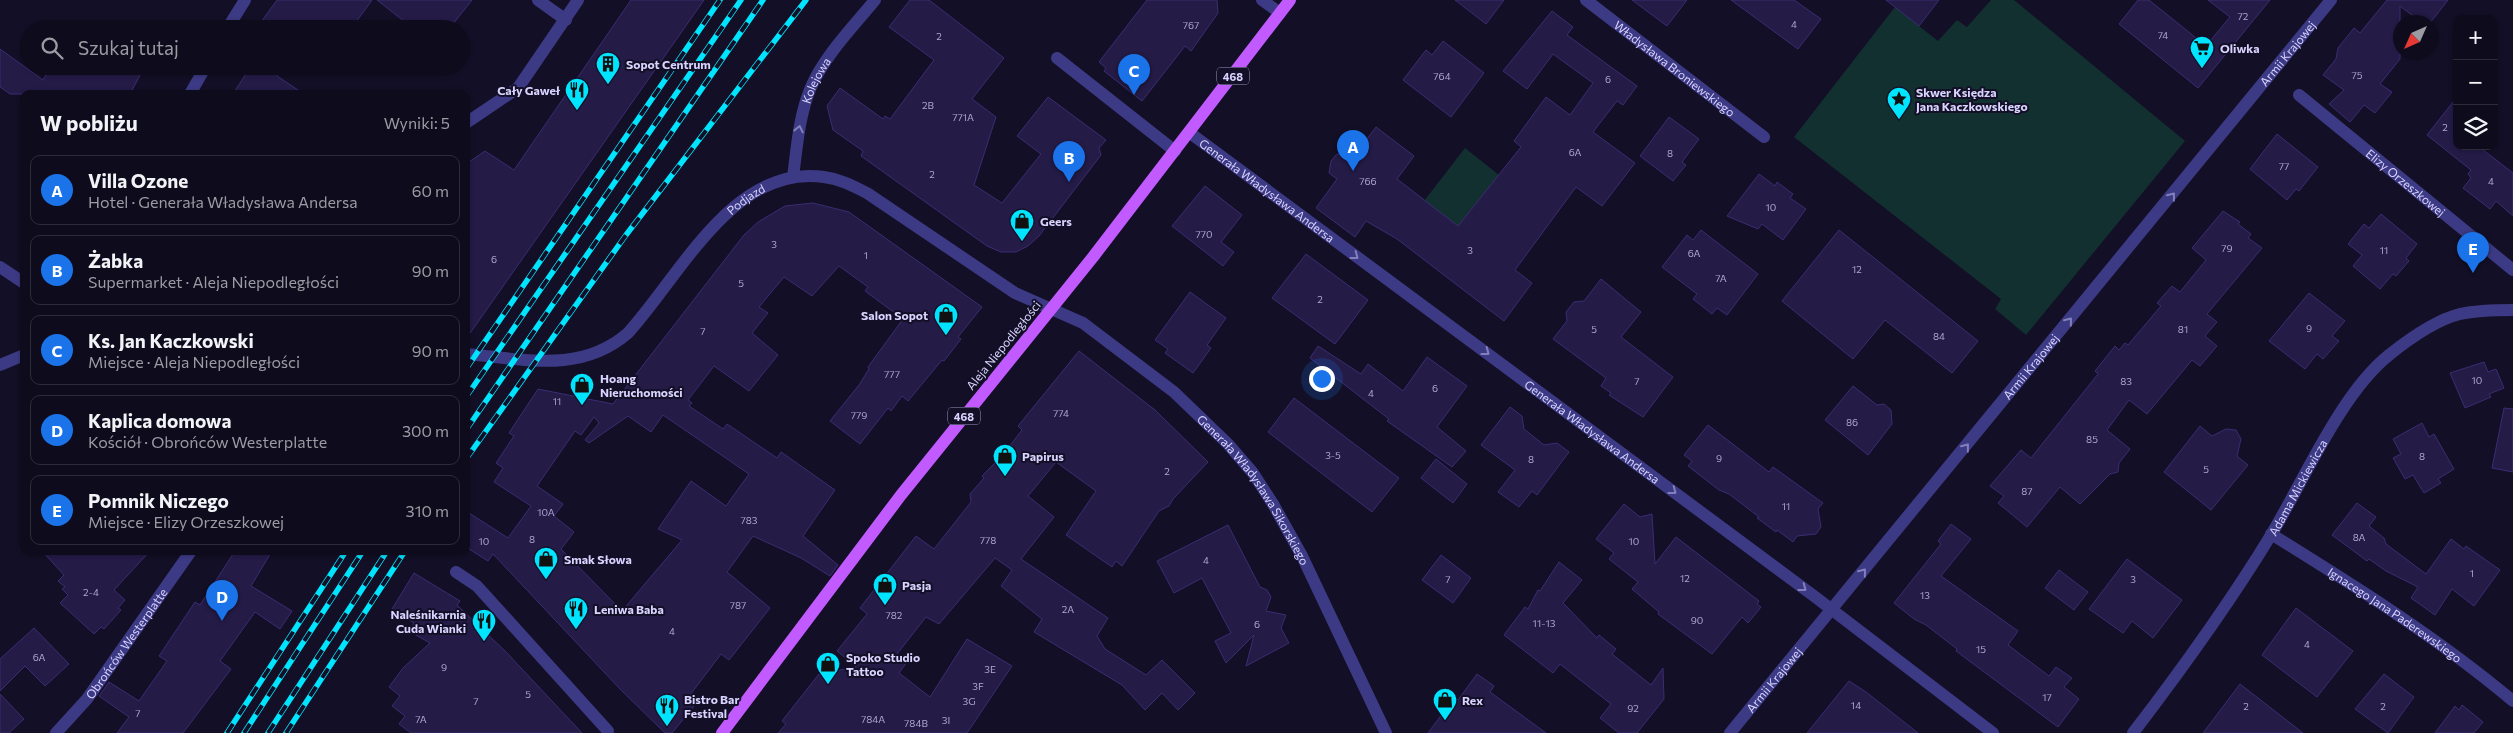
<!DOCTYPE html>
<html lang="pl">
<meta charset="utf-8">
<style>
:root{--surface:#0e0b1c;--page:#1c1929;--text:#f1f3f6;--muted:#9b9ba3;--line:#2e2b3b;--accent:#1a73e8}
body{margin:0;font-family:Commissioner,sans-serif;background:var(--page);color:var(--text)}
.controls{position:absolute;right:15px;top:15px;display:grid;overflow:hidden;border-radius:10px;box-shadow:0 1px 4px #0004}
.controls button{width:45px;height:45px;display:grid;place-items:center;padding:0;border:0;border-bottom:1px solid var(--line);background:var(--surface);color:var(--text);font:25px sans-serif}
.compass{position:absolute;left:2393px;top:15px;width:45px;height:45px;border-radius:50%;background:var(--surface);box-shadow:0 1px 4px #0004;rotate:225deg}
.you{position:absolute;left:1321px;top:378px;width:18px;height:18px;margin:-12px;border:4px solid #fff;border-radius:50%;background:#1a73e8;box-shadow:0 0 0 8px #1a73e833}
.badge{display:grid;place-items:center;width:32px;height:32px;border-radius:50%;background:var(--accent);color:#fff;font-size:16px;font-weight:700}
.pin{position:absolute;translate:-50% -41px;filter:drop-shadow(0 1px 2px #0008)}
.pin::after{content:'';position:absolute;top:26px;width:18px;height:15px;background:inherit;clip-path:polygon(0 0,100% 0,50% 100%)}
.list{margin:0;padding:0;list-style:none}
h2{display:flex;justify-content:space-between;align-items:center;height:65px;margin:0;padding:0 20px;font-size:21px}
h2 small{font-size:16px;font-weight:400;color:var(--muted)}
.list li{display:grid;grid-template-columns:32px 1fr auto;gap:15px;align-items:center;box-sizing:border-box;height:70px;margin:0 10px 10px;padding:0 10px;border:1px solid var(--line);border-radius:10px}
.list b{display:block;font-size:19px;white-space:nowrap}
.list p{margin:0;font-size:16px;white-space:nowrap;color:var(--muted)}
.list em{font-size:16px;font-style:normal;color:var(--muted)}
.icon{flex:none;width:28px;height:28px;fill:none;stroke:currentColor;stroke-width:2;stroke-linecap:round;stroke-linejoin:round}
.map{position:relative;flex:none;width:2513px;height:733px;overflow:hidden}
.search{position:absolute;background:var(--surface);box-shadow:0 1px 4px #0004;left:20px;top:20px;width:450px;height:55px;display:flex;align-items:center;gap:12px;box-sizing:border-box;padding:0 18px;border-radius:28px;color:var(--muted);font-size:19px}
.panel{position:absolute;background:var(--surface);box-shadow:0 1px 4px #0004;left:20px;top:90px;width:450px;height:465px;border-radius:10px}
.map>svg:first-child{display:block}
</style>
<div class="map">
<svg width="2513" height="733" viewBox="0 0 2513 733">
<rect width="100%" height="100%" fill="#130f26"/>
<g fill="#12302f">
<path d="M1991 0H2014L2185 141 2026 335 1995 309 2001 299 1794 137 1895 7 1938 41 1957 20 1967 27Z"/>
<path d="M1465 148 1499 175 1464 218 1460 228 1424 201Z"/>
</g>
<g fill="#241b47" stroke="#3b2d73" fill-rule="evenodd">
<path d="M277 0H372L351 29H256Z"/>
<path d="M377 0H472L449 29H414Z"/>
<path d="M631 0H704L466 339V164L485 151 514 170Z"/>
<path d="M910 0H929L1004 58 972 99 996 117 974 185 1002 203 1041 154 1017 136 1048 97 1106 140 1099 148 1101 155 1039 236 1028 246 1016 252H1001L987 246 861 156 863 151 833 130 827 106 840 88 883 119 885 116 890 119 934 60 889 27Z"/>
<path d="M1147 0H1217L1218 13 1191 51 1185 46 1142 101 1104 71 1106 68 1099 62Z"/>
<path d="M1455 0H1504L1486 24Z"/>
<path d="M1632 0H1687L1667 26Z"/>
<path d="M1731 0H1794L1821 19 1798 49Z"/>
<path d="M1886 0H1939L1919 26Z"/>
<path d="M2138 0H2149L2206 46 2230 17 2208 0H2270L2198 88 2119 24Z"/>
<path d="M2387 0H2448L2430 23 2421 22 2400 6V59L2380 84 2392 92 2375 113 2364 105 2350 122 2329 104 2344 90 2323 75 2336 59 2338 48 2354 28 2360 33Z"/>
<path d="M1552 11 1573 27 1567 35 1637 86 1623 105 1617 101 1593 132 1635 163 1602 206 1576 187 1515 270 1532 283 1504 321 1397 239 1366 221 1355 237 1316 208 1337 179 1329 173 1331 161 1336 155 1347 150 1354 156 1376 127 1414 156 1397 179 1458 226 1521 147 1514 141 1546 97 1570 115 1593 83 1553 54 1527 89 1503 71Z"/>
<path d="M1443 41 1484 73 1451 117 1403 80 1426 50 1432 55Z"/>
<path d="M0 49 43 80 51 66H145L130 94H10L0 87Z"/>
<path d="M251 66H284L277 76 304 94H233Z"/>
<path d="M2457 97V146H2478L2513 173V216L2496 201 2490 209 2463 188 2471 178 2468 174 2471 170 2427 135Z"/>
<path d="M1669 117 1699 139 1682 162 1686 165 1673 181 1640 156Z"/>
<path d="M2277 134 2318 167 2299 191 2296 189 2287 200 2250 169Z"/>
<path d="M1759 174 1775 186 1777 182 1793 194 1790 198 1806 209 1783 240 1762 224 1758 229 1727 216Z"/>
<path d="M1205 186 1242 215 1221 242 1234 252 1223 266 1172 226Z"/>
<path d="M813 203 849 212 982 307 958 337 961 339 944 361 942 360 908 401 902 396 891 411 888 408 860 444 830 421 859 385 869 369 868 367 903 319 865 291 868 287 839 266 812 296 784 277 759 307 768 313 752 333 778 355 749 391 714 366 688 400 692 403 689 406 723 429 727 424 777 458 781 452 835 490 803 536 838 565 830 576 801 558 753 536 727 572 770 608 729 660 721 654 687 699 694 706 672 733H665L620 689 493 554 488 561 466 547V511L508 538 531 506 494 482 503 468 496 463 514 436 509 433 538 389 613 404 744 235 758 222 785 206ZM663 415 749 474 726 506 691 481 658 529 682 540 622 611 561 549 574 532 554 516 563 504 537 486 575 431 581 435 594 417 599 423 585 440 589 443 628 416 651 432Z"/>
<path d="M2223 211 2240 222 2238 224 2251 234 2248 238 2262 248 2207 314 2217 322 2205 336 2217 346 2200 366 2192 360 2147 414 2129 400 2107 430 2130 449 2119 463 2118 472 2110 474 2080 504 2060 487 2027 527 1998 503 2004 496 1990 486 2021 450 2031 458 2098 374 2095 371 2115 346 2119 350 2125 343 2128 345 2161 306 2157 303 2172 286 2180 292 2206 260 2192 248Z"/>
<path d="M2381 214 2417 244 2406 258 2409 261 2396 276 2393 274 2380 289 2353 266 2362 255 2348 244 2364 224 2369 228Z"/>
<path d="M1701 230 1758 274 1727 315 1717 308 1712 314 1693 299 1697 294 1662 267 1687 235 1693 240Z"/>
<path d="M1839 230 1978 341 1952 373 1885 320 1853 359 1782 301Z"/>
<path d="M1306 254 1368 300 1335 344 1272 298Z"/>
<path d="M1601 279 1641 312 1621 337 1673 377 1643 417 1609 395 1611 393 1601 386 1606 378 1553 339 1567 321 1566 312 1574 302 1584 301Z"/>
<path d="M1190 292 1226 318 1207 345 1211 348 1193 373 1165 353 1168 349 1155 340Z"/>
<path d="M2309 293 2345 321 2332 336 2339 341 2323 359 2317 354 2305 369 2269 341Z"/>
<path d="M1318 346 1361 374 1368 364 1403 391 1427 357 1467 386 1437 427 1466 451 1452 467 1387 421 1389 419 1310 358Z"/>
<path d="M1079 351 1155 410 1208 462 1173 499 1169 506 1159 511 1122 566 1116 561 1112 567 1066 535 1096 491 1056 462 1028 496 1054 517 1021 559 1108 618 1097 636 1105 649 1146 675 1162 660 1195 693 1178 710 1162 693 1145 710 1122 685 1034 632 1042 619 1001 586 1012 570 995 558 939 624 926 617 897 654 907 662 899 673 930 697 967 639 1012 666 967 733H778L786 724 782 721 819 674 856 667 837 651 867 614 860 608 916 536 934 549 971 502 970 494 984 478 982 476 1002 456 1022 430 1018 426Z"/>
<path d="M2484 362 2488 372 2496 369 2504 388 2489 394 2491 397 2465 408 2450 373Z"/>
<path d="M1853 386 1877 405 1884 404 1891 410 1892 424 1868 455 1825 420Z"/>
<path d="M1294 398 1399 478 1372 512 1268 432Z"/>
<path d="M1510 407 1522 416 1524 429 1544 445 1557 443 1569 452 1537 495 1532 491 1519 507 1498 492 1515 470 1481 445Z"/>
<path d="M2504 408 2513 409V472L2492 468Z"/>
<path d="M2422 423 2429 437 2434 434 2454 469 2438 479 2441 483 2424 493 2413 475 2405 479 2393 458 2401 454 2393 439Z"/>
<path d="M1708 425 1769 472 1773 467 1823 503 1818 509 1821 527 1816 534 1797 536 1793 542 1777 530 1776 532 1757 518 1759 517 1729 494 1719 490 1688 466 1692 461 1684 455Z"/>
<path d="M2200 426 2212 436 2226 429 2236 430 2241 439 2237 456 2248 465 2211 510 2164 472Z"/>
<path d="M1436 459 1467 484 1453 503 1421 478Z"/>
<path d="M2357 503 2376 517 2369 526 2384 538 2386 544 2426 574 2451 539 2464 549 2466 546 2500 570 2474 606 2452 589 2435 615 2411 598 2418 587 2386 571 2369 559 2367 561 2332 535Z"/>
<path d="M1624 504 1640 517 1652 514 1655 564 1676 537 1759 601 1757 604 1761 607 1748 623 1742 617 1712 654 1658 614 1659 612 1632 589 1638 582 1609 559 1614 553 1596 539Z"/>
<path d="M1951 524 1971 539 1941 576 2018 631 2008 645 2049 676 2056 667 2072 678 2064 687 2079 699 2058 727 1956 651 1957 649 1926 625 1914 619 1894 603 1941 544 1938 541Z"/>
<path d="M1228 525 1260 587 1267 590 1271 597 1266 611 1286 615 1281 628 1289 643 1246 666 1254 635 1226 663 1215 641 1231 633 1202 578 1174 593 1157 561Z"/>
<path d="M42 551H150L114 590 125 600 118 608 121 610 104 629 101 627 94 634 60 603 68 595 62 589 65 587 58 581 64 575Z"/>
<path d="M235 551H272L251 586 292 611 280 629 255 612 220 661 231 669 183 733H117L129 717 99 696 109 682 139 701 167 661 159 656 195 602 200 605Z"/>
<path d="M1441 555 1471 578 1453 603 1422 580Z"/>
<path d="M2127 559 2182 600 2153 638 2132 621 2123 633 2089 609Z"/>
<path d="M1559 562 1582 580 1563 603 1597 638 1599 635 1616 649 1612 654 1651 685 1663 668 1664 699 1637 733H1619L1600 718 1611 704 1560 664 1553 673 1504 635 1525 607 1528 609 1538 590 1540 591Z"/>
<path d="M2059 570 2088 592 2074 610 2045 588Z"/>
<path d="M414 573 460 601 457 605 506 652 582 733H411L399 724 405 716 392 706 400 696 389 687 403 668 430 643 409 631 414 623 392 609Z"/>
<path d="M2296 608 2353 651 2317 697 2262 655Z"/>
<path d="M34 628 69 664 45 686 25 666 0 691V659Z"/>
<path d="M1477 674 1494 686 1490 692 1546 733H1428L1454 698 1458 700Z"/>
<path d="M2384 674 2414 697 2388 733 2355 709Z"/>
<path d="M1849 681 1866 692 1918 733H1807Z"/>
<path d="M2240 684 2303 733H2203Z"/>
<path d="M0 694 24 719 9 733H0Z"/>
<path d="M2462 705 2483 722 2474 733H2435L2455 706 2459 710Z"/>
</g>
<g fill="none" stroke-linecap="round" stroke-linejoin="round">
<g stroke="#3d3a85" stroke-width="12">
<path d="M538 0 566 20"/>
<path d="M1262 0 1280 13"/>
<path id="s1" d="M1586 0 1764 137"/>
<path d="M227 29 245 0"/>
<path d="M1057 58 1175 151"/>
<path d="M190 94 206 66"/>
<path id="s2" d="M2299 95 2513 270"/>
<path d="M466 123 518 88 578 0"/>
<path id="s3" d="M1190 133 1814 596 1993 733"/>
<path id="s4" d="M793 177C797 147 799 115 811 87 825 55 853 27 875 0"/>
<path d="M0 267 24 283"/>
<path id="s5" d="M466 354C524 359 581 374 628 333 681 275 733 164 824 177 840 179 853 186 867 193L1015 293 1083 323 1174 392 1228 444 1253 473 1273 504 1302 556 1386 733"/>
<path d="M0 365 24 355"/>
<path id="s6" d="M2271 534C2355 586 2438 638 2513 701"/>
<path d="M456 572 477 586 608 731"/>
<path id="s7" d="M56 733 87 699 191 551"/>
<path id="s8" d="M1730 733 2331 0"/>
<path id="s9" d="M2133 733C2182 669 2229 604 2271 535 2303 482 2341 393 2389 355 2409 339 2435 320 2460 314 2478 310 2496 310 2513 310"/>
</g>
<path stroke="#c25bff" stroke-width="12" d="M722 733 901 495 1093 257 1290 0"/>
<defs>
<g id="rail">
<path d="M466 369 720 0"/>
<path d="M466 397 741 0"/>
<path d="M466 430 763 0"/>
<path d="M466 459 626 235 806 0"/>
<path d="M227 733 346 551"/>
<path d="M244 733 363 551"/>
<path d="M268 733 387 551"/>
<path d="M286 733 405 551"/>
</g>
</defs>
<use href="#rail" stroke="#00e5ff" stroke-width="5.5"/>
<use href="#rail" stroke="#130f26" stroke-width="4" stroke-dasharray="11" stroke-linecap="butt"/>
</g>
<defs><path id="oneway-chevron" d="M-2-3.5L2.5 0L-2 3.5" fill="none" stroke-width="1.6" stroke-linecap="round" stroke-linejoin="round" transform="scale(1.25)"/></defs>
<g stroke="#837fbc">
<use href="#oneway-chevron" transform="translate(799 129) rotate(-78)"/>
<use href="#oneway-chevron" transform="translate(2172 196) rotate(-51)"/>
<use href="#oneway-chevron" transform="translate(1355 256) rotate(37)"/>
<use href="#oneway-chevron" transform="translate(2069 321) rotate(-51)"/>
<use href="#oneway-chevron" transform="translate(1486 352) rotate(37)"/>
<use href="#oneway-chevron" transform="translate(1966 447) rotate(-51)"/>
<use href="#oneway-chevron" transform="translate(1673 491) rotate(37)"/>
<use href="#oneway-chevron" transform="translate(1863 572) rotate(-51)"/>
<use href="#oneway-chevron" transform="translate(1803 588) rotate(37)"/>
</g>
<defs>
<symbol id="supermarket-pin" viewBox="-11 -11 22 30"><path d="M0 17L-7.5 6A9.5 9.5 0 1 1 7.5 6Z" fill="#00e5ff" stroke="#130f26"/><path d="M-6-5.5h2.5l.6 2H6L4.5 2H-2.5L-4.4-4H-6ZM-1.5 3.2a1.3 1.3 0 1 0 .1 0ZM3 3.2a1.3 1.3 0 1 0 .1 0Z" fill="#111"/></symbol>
<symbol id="building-pin" viewBox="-11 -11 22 30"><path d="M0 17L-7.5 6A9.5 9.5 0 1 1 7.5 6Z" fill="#00e5ff" stroke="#130f26"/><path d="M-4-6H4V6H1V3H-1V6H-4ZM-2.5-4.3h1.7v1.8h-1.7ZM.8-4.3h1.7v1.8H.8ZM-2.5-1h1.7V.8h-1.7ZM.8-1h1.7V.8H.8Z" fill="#111"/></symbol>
<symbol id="restaurant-pin" viewBox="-11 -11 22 30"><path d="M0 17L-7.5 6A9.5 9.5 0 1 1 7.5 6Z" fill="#00e5ff" stroke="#130f26"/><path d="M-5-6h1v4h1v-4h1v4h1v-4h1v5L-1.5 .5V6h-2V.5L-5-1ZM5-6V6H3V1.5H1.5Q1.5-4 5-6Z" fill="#111"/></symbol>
<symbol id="sight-pin" viewBox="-11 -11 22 30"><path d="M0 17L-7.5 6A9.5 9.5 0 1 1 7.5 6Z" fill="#00e5ff" stroke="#130f26"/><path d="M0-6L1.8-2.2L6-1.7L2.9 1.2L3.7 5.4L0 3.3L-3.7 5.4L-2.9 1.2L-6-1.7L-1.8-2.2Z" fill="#111"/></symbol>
<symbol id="shop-pin" viewBox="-11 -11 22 30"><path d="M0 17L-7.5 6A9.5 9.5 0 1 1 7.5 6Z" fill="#00e5ff" stroke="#130f26"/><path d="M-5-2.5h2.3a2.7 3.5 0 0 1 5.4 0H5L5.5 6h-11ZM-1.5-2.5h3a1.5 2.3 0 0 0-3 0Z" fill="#111"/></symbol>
</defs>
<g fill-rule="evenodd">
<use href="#supermarket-pin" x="2188" y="34" width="28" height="38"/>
<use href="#building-pin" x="594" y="50" width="28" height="38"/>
<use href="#restaurant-pin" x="563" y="76" width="28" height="38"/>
<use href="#sight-pin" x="1885" y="85" width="28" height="38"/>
<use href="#shop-pin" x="1008" y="207" width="28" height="38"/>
<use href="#shop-pin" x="932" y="301" width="28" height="38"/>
<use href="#shop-pin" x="568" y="371" width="28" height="38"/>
<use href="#shop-pin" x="991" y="442" width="28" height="38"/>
<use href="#shop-pin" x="532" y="545" width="28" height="38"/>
<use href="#shop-pin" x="871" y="571" width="28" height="38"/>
<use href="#restaurant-pin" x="562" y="595" width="28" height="38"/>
<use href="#restaurant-pin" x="470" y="607" width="28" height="38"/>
<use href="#shop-pin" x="814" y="650" width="28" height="38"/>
<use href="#shop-pin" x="1431" y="686" width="28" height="38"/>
<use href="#restaurant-pin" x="653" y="692" width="28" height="38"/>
</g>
<g text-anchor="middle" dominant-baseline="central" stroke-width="4" stroke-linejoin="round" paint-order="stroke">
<g font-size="10" fill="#aca6d1">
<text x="2243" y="16">72</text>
<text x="1794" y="24">4</text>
<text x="1191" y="25">767</text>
<text x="2163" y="35">74</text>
<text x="939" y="36">2</text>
<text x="2357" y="75">75</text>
<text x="1442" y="76">764</text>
<text x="1608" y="79">6</text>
<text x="928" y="105">2B</text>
<text x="963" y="117">771A</text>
<text x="2445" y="127">2</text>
<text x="1575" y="152">6A</text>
<text x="1670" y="153">8</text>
<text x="2284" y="166">77</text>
<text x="932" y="174">2</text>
<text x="1368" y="181">766</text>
<text x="2491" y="181">4</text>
<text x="1771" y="207">10</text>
<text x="1204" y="234">770</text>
<text x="774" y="244">3</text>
<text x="2227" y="248">79</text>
<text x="1470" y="250">3</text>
<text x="2384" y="250">11</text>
<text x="1694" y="253">6A</text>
<text x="866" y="255">1</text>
<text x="494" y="259">6</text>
<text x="1857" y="269">12</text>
<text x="1721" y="278">7A</text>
<text x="741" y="283">5</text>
<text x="1320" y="299">2</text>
<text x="2309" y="328">9</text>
<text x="1594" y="329">5</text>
<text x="2183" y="329">81</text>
<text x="703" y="331">7</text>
<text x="1939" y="336">84</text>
<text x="892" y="374">777</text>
<text x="2477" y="380">10</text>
<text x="1637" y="381">7</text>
<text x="2126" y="381">83</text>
<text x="1435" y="388">6</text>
<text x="1371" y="393">4</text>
<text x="557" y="401">11</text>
<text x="1061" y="413">774</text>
<text x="859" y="415">779</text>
<text x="1852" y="422">86</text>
<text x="2092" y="439">85</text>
<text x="1333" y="455">3-5</text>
<text x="2422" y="456">8</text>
<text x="1719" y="458">9</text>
<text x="1531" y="459">8</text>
<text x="2206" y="469">5</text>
<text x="1167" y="471">2</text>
<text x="2027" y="491">87</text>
<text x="1786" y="506">11</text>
<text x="546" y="512">10A</text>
<text x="749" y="520">783</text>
<text x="2359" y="537">8A</text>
<text x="532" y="539">8</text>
<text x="988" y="540">778</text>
<text x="484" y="541">10</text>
<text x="1634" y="541">10</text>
<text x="1206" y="560">4</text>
<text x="2472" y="573">1</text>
<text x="1685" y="578">12</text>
<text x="1448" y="579">7</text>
<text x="2133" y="579">3</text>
<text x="91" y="592">2-4</text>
<text x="1925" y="595">13</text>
<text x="738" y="605">787</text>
<text x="1068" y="609">2A</text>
<text x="894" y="615">782</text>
<text x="1697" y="620">90</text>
<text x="1544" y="623">11-13</text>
<text x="1257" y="624">6</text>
<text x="672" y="631">4</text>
<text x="2307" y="644">4</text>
<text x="1981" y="649">15</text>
<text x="39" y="657">6A</text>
<text x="444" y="667">9</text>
<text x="990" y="669">3E</text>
<text x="978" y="686">3F</text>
<text x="528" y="694">5</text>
<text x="2047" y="697">17</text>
<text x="476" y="701">7</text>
<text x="969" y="701">3G</text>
<text x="1856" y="705">14</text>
<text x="2246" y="706">2</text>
<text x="2383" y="706">2</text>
<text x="1633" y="708">92</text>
<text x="138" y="713">7</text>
<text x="421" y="719">7A</text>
<text x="873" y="719">784A</text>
<text x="946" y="720">3I</text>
<text x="916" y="723">784B</text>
</g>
<g fill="#130f26" stroke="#9e99be" stroke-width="1">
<rect x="1217" y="67.5" width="32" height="17" rx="4"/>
<rect x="948" y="407.5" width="32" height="17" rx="4"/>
</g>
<g font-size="11" font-weight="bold" fill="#d9d4ff">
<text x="1233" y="76">468</text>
<text x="964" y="416">468</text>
</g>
<g font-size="12" font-weight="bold" fill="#d9d4ff" stroke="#130f26" text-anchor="start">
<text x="2220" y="48">Oliwka</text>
<text x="626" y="64">Sopot Centrum</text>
<text x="560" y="90" text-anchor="end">Cały Gaweł</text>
<text x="1916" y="92">Skwer Księdza<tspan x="1916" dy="14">Jana Kaczkowskiego</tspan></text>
<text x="1040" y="221">Geers</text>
<text x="928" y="315" text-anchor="end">Salon Sopot</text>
<text x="600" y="378">Hoang<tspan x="600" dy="14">Nieruchomości</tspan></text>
<text x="1022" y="456">Papirus</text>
<text x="564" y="559">Smak Słowa</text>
<text x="902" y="585">Pasja</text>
<text x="594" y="609">Leniwa Baba</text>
<text x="466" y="614" text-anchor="end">Naleśnikarnia<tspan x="466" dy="14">Cuda Wianki</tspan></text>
<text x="846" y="657">Spoko Studio<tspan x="846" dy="14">Tattoo</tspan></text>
<text x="684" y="699">Bistro Bar<tspan x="684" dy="14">Festival</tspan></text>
<text x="1462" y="700">Rex</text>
</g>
<g font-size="12" fill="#d9d4ff" stroke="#130f26">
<text stroke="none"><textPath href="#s8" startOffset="879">Armii Krajowej</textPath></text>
<text stroke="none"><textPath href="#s1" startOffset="112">Władysława Broniewskiego</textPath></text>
<text stroke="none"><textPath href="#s4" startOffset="100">Kolejowa</textPath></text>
<text stroke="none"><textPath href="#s2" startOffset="138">Elizy Orzeszkowej</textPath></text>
<text stroke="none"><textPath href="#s3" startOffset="96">Generała Władysława Andersa</textPath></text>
<text stroke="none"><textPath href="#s5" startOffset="348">Podjazd</textPath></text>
<text transform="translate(1003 345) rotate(-51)">Aleja Niepodległości</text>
<text stroke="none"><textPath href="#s8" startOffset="474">Armii Krajowej</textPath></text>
<text stroke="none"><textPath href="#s3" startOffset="501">Generała Władysława Andersa</textPath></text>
<text stroke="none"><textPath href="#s9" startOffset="296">Adama Mickiewicza</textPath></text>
<text stroke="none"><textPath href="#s5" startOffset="972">Generała Władysława Sikorskiego</textPath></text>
<text stroke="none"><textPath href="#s6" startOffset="148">Ignacego Jana Paderewskiego</textPath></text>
<text stroke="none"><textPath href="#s7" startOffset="114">Obrońców Westerplatte</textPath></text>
<text stroke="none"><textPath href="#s8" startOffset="69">Armii Krajowej</textPath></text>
</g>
</g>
</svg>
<div class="controls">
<button>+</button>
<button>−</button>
<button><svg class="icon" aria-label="layers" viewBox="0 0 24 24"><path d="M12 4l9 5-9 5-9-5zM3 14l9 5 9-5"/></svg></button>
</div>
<svg class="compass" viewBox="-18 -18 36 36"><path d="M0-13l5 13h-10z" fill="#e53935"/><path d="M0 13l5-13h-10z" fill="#9b9ba3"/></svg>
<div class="you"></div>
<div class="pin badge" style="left:1353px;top:171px">A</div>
<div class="pin badge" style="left:1069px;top:182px">B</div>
<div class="pin badge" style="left:1134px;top:95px">C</div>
<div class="pin badge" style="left:222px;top:621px">D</div>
<div class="pin badge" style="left:2473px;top:273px">E</div>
<div class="search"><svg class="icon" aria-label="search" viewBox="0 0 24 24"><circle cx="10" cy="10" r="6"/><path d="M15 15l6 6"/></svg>Szukaj tutaj</div>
<section class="panel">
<h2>W pobliżu<small>Wyniki: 5</small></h2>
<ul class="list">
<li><span class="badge">A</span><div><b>Villa Ozone</b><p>Hotel · Generała Władysława Andersa</p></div><em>60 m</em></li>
<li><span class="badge">B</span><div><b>Żabka</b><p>Supermarket · Aleja Niepodległości</p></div><em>90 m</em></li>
<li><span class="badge">C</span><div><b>Ks. Jan Kaczkowski</b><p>Miejsce · Aleja Niepodległości</p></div><em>90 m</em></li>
<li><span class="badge">D</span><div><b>Kaplica domowa</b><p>Kościół · Obrońców Westerplatte</p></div><em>300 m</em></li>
<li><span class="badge">E</span><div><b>Pomnik Niczego</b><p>Miejsce · Elizy Orzeszkowej</p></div><em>310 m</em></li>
</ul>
</section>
</div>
